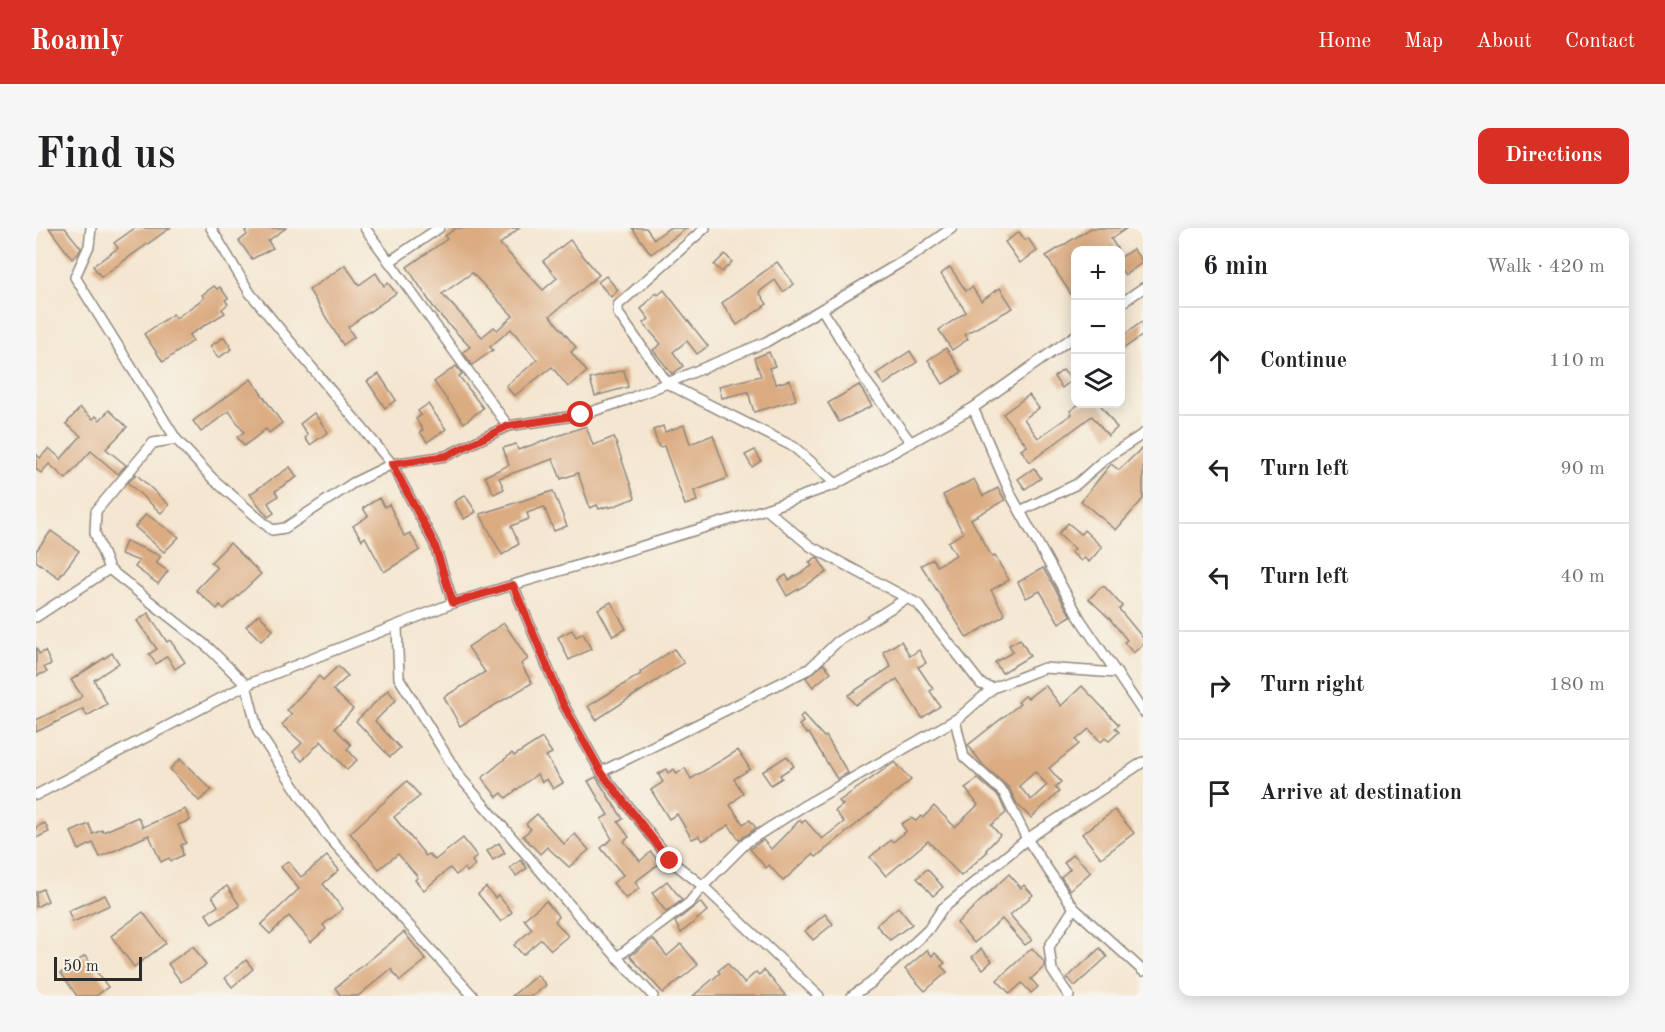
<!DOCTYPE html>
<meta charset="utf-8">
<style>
:root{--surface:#fff;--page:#f6f6f6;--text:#202124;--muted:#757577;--line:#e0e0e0;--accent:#d93025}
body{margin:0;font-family:"Old Standard TT",serif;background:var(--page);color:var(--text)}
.controls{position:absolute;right:18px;top:18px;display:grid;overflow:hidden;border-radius:12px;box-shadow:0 3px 15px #0003}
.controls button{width:54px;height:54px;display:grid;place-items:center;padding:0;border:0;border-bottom:2px solid var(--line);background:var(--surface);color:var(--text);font:30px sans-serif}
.scale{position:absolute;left:18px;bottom:15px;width:88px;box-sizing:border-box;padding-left:6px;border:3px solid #2b2b2b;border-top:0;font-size:16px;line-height:21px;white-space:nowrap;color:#2b2b2b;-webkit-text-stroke:4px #f7f3e8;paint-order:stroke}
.stop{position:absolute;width:18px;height:18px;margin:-14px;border:4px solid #d93025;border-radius:50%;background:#fff}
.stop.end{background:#d93025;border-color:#fff;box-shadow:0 2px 6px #0008}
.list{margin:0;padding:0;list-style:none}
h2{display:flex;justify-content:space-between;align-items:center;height:78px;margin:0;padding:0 24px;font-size:26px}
h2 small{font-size:20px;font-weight:400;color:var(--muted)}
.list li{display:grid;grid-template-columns:39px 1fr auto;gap:18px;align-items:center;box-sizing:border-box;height:108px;padding:0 24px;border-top:2px solid var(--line)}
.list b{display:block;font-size:22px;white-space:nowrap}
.list em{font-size:20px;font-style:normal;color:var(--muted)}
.icon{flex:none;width:33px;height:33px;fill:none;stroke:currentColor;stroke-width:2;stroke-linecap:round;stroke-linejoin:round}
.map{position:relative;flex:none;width:1107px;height:768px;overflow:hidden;border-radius:12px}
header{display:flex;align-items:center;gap:36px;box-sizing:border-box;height:84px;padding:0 30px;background:var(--accent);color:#fff}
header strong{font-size:28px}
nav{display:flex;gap:33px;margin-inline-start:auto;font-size:21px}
.intro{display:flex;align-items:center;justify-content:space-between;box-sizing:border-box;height:144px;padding:0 36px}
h1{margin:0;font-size:42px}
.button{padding:15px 27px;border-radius:12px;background:var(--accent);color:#fff;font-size:21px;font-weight:700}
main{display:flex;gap:36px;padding:0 36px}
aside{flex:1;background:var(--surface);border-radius:12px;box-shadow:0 3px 15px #0003}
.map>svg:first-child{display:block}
</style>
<header>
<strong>Roamly</strong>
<nav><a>Home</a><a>Map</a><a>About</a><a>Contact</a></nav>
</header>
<div class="intro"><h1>Find us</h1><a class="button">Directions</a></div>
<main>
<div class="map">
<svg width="1107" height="768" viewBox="0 0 1107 768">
<rect width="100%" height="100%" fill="#f7f3e8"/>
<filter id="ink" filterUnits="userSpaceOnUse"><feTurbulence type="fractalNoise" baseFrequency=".0167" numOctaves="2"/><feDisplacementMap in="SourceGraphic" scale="12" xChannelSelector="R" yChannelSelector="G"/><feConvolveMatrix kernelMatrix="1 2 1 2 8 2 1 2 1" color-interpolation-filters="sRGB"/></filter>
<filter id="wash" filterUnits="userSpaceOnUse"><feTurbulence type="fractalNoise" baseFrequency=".008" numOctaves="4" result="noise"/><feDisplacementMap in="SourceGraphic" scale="24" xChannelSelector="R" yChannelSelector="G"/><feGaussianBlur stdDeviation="1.35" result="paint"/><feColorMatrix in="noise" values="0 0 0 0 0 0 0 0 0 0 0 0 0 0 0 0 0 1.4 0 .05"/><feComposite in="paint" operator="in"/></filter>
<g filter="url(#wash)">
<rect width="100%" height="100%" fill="#f4e6d0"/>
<g id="blocks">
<g fill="#dbab81" fill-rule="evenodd">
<path d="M13 0H29L45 20 42 26 36 31Z"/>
<path d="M99 0H134L65 49 57 38 82 20 78 15Z"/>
<path d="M214 0H250L232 13 237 20 216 31 203 13 211 7 209 3Z"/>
<path d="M420 0H483L464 16 507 62 521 50 507 33 534 12 563 47 514 88 540 119 535 124 551 144 532 159 516 139 478 168 470 158 501 132 475 101 454 119 457 122 436 137 427 124 434 119 400 83 371 39 411 11 409 8ZM436 45 477 88 461 102 458 99 446 109 406 66Z"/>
<path d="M596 0H610L618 11 633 0H651L615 26Z"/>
<path d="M1055 0H1091L1075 11 1082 22H1040V74L1010 28Z"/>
<path d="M983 4 989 12 992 10 1001 23 984 35 969 14Z"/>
<path d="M1097 21 1107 34 1089 47 1084 40V30Z"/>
<path d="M689 26 696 34 686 44 678 37Z"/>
<path d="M741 34 758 56 747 64 739 52 723 64 731 76 701 97 686 75Z"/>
<path d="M309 37 323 57 340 45 348 58 352 55 360 65 312 99 318 109 307 117 273 62Z"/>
<path d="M914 39 930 63 936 59 945 73 964 60 977 80 929 106 932 111 916 122 903 102 930 84 905 46Z"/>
<path d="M570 48 582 62 575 69 562 54Z"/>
<path d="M178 58 181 61 184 59 192 70 189 72 192 76 186 81 189 85 153 107 157 113 127 134 108 106 137 86 140 90 168 70 166 67Z"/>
<path d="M628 62 672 118 661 126 651 113 637 124 647 138 636 146 617 122 625 116 607 95 613 91 605 81 620 65 622 67Z"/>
<path d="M1107 93V107L1084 123V110Z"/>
<path d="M188 109 196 121 182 130 174 118Z"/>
<path d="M910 120 926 144 907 156 892 132Z"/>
<path d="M874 123 881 134 848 157 840 146Z"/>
<path d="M733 124 739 138 733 140 740 156 754 152 760 172 718 184 712 164 686 170 683 158 725 148 718 130Z"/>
<path d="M420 138 426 146 423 148 447 180 428 195 398 154Z"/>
<path d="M588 142 592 159 559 168 554 151Z"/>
<path d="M1027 142 1036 152 1026 160 1018 149Z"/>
<path d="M343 146 360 172 349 180 331 153Z"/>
<path d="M215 151 246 195 233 205 230 201 208 218 201 209 208 204 193 183 165 204 157 193Z"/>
<path d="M823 157 836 178 803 194 792 175Z"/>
<path d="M993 167 1003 180 988 191 1002 210 1036 186 1034 183 1043 176H1064L1081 200 1072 208 1056 188 994 234 985 222 991 218 967 186Z"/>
<path d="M392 176 410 201 391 214 384 204 387 202 380 191 385 187 382 183Z"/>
<path d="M44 180 57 191 60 188 64 192 73 182 91 199 70 221 90 237 82 246 55 223 30 251 13 236 5 245 0 241V226L4 230 13 220 25 231 45 208 30 196Z"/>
<path d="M278 185 292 204 274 217 269 210 272 207 264 196Z"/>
<path d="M648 197 654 216 677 207 692 250 658 263 661 273 649 277 628 218 623 219 617 202 627 198 629 204Z"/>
<path d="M550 198 557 217 578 209 599 270 573 280V278L563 281 561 277 554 280 542 245 525 251 517 231 463 250 468 261 458 266 449 248 473 237 467 220 480 216 482 222Z"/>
<path d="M1107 219V271L1080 302 1045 273 1075 236 1083 242Z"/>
<path d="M719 222 725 233 716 239 709 227Z"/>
<path d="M254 239 261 249 239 263 242 268 232 275 238 285 232 289 214 266Z"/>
<path d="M998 240 1005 250 989 261 982 251Z"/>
<path d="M100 246 133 277 125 285 92 255Z"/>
<path d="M938 251 947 268 962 260 969 272 935 291 956 329 959 328 973 352 955 362 969 387 931 410 885 337 897 331 901 338 920 327 912 314 927 305 907 267Z"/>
<path d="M517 263 531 298 518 303 508 279 491 285 493 291 475 298 483 316 466 327 444 286Z"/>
<path d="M429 267 440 284 428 291 418 274Z"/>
<path d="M343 270 349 279 353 276 368 308 374 305 384 322 348 344 329 309 326 312 317 298 332 288 327 280Z"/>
<path d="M110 286 143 309 128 324 99 299Z"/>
<path d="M1032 295 1045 306 1048 302 1066 319 1053 334 1048 330 1045 333 1035 324 1039 321 1022 306Z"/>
<path d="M15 303 43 323 23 350 0 333V323Z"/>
<path d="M90 313 125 328 120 335 132 343 122 356 99 339 103 333 85 326Z"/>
<path d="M194 315 225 346 188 381 184 377 181 381 160 362 181 340 175 334Z"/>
<path d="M781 329 791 344 751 368 742 352 750 347 753 352 776 338 773 334Z"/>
<path d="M1007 340 1035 388 1023 395 1004 363 990 370 982 354Z"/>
<path d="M1065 359H1069L1086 378 1083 381 1107 410V417L1097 425 1088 414 1091 412 1073 390 1053 371Z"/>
<path d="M575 374 590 401 577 408 562 381Z"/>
<path d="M112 385 131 414 134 412 149 434 139 441 131 428 120 436 113 426 121 421 101 393Z"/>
<path d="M223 386 237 402 225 413 210 398Z"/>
<path d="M468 395 492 431 485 436 496 455 424 498 408 469 449 444 432 419Z"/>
<path d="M536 402 540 409 547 405 555 421 533 432 522 409Z"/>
<path d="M984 411 994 428 966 445 959 434 977 424 973 417Z"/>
<path d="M865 413 874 428 883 422 890 435 882 439 897 461 894 463 904 478 886 490 861 451 819 477 812 467 855 439 847 424Z"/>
<path d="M0 419 3 426 9 423 15 436 8 439 11 444 0 448Z"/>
<path d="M638 421 648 435 560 492 552 478 605 446 604 444Z"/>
<path d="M76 425 83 435 58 452 71 476 51 488 47 481 0 504V492L42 472 46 468 35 452Z"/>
<path d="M788 436 795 444 777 459 770 450Z"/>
<path d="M302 438 312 448 297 462 317 481 299 500 315 517 311 521 321 532 311 542 285 513 266 533 257 524 266 515 246 497 256 486 251 482 283 448 287 452Z"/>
<path d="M1009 457 1025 478 1046 458 1083 497 1079 500 1083 504 1073 513 1069 510 1065 514 1053 501 1040 512 1043 516 1013 540 1025 554 1019 559 1023 564 995 590 981 576 973 560 947 537 932 517 984 476 982 474 989 468 992 470ZM999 544 1011 557 995 572 983 558Z"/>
<path d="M352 462 360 472 339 493 364 520 354 529 320 493Z"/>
<path d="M767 486 788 509 790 508 812 545 801 551 773 505 771 506 763 497 767 494 764 489Z"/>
<path d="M506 510 516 525 510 528 527 555 517 561 511 551 506 554 501 546 470 570 466 565 461 569 446 550 476 525 478 528Z"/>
<path d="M702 522 714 541 698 551 707 565 694 577 707 596 714 592 720 600 703 612 693 597 666 613 663 608 656 611 641 586 633 591 615 562 627 554 622 546 630 541 632 545 638 541 641 546 649 540 655 551Z"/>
<path d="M751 528 758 538 744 547 746 550 735 557 726 544Z"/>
<path d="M144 531 176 562 163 573 134 541Z"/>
<path d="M859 534 875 552 780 629 777 626 747 653 733 637 730 640 714 621 727 612 735 621 764 592 766 595 769 592 786 611 808 594 799 583 807 577 803 573Z"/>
<path d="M560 549 587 591 582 594 593 609 588 613 604 633 615 624 624 635 599 654 603 660 590 671 577 655 587 647 565 620 576 611 565 591 572 587 552 553Z"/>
<path d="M942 551 963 569 970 585 955 597 964 607 950 622 951 624 925 648 892 613 850 648 834 629 855 612 857 614 870 603 865 596 875 590 880 593 885 588 887 590 898 578 919 599 942 577 929 560Z"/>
<path d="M371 553 384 568 358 589 390 628 393 626 399 632 427 610 441 628 436 633 439 637 431 644 429 640 420 647 414 640 388 662 379 652 382 649 362 626 343 641 314 605Z"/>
<path d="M149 581 154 592 142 597 150 615 145 617 147 627 135 633 133 630 125 634 113 607 64 629 57 615 43 622 35 604 53 596 57 606 66 602 67 604 102 589 107 599Z"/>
<path d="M1079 582 1098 605 1065 630 1046 606Z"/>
<path d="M501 586 528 616 539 606 553 622 533 639 511 619 504 626 487 608 495 601 490 596Z"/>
<path d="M9 595 13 604 0 610V599Z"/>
<path d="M463 615 469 625 457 632 451 623Z"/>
<path d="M1037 626 1055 644 1034 662 1025 649 1034 641 1028 635Z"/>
<path d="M291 628 303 642 287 656 307 681 287 697 290 701 275 714 253 688 234 706 225 697 263 661 245 639 252 633 265 649Z"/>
<path d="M485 632 491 640 480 648 474 640Z"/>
<path d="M891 641 907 659 897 668 881 650Z"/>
<path d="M973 646 985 660 988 657 997 667 974 687 996 712 989 717 966 691 938 715 921 695Z"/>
<path d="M631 653 646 672 630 684 616 665Z"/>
<path d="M191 658 204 678 176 696 170 686 182 678 176 668Z"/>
<path d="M450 659 459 670 462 667 476 684 465 694 442 666Z"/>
<path d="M7 661 12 673 0 679V664Z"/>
<path d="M69 667 74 677 37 694 32 683Z"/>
<path d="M510 673 523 689 519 693 532 708 515 722 505 711 487 727 478 717 496 701 488 691Z"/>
<path d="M664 674 671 683 645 705 639 694Z"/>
<path d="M862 679 876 696 854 712 840 697Z"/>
<path d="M107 684 130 715 98 739 75 708Z"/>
<path d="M789 686 797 696 777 712 769 703Z"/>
<path d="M368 704 390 732 364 753 355 741 322 768H305L299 760Z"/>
<path d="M617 711 631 728 645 716 662 737 627 765 594 728Z"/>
<path d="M157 718 170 737 145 754 132 736Z"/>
<path d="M996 720 1008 734 1009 738 995 751 1002 759 995 765 986 755 974 766 961 752Z"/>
<path d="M1064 720 1071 729 1039 758 1031 750Z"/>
<path d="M945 721 956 733 947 741 936 729Z"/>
<path d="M891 722 896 728 899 725 909 735 905 738 911 744 889 763 869 741Z"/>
<path d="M49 728 72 759 60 768H41L25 745Z"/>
<path d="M210 732 217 741 196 759 189 750Z"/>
<path d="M691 735 708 755 720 744 723 747 728 742 750 768H657L684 745 682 743Z"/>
<path d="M501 747 510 757 497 768H476Z"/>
</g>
</g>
</g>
<g filter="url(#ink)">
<use href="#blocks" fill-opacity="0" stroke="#90887e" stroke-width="1.5"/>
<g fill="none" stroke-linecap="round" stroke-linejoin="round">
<defs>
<g id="minor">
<path d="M55 0 53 18 39 49 140 211"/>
<path d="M175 0 214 65 356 236 398 315 417 375"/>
<path d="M329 0 472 198"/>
<path d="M669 0 582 77V85L632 156 758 219 800 256"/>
<path d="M353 34 403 0"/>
<path d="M1084 76 1107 60"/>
<path d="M786 81 829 152 875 215"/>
<path d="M937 180 976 269 1044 391 1107 484"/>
<path d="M730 281 774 318 882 376 945 456 957 460 1008 440 1081 445"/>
<path d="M984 283 1041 256 1069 231 1107 206"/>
<path d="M73 341 59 305 60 283 117 215 140 211 177 251 236 302 249 300 317 255 356 236 410 228 472 198 545 187 588 173 730 114 879 26 916 0"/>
<path d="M477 357 527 476 565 544 635 633 667 658 653 675 581 729"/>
<path d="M0 389 73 341 173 420 210 457 222 504 290 606 437 768"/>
<path d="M361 398 363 450 423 548 544 689 617 768"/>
<path d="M919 492 928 529 968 565 991 611 1038 680 1107 743"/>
<path d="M565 544 773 441 801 414 871 370"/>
<path d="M0 567 210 457 417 375 730 281 800 256 937 180 1040 107"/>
<path d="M783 768 667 658 711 614 766 579 924 489 957 460"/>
<path d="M816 768 835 755 892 702 906 681 991 611 1107 534"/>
<path d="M1033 768 1016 742 1013 719 1038 680"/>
</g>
</defs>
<use href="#minor" stroke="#90887e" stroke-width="12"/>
<use href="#minor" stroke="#fff" stroke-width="9"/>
</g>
</g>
<g fill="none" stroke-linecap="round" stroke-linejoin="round" filter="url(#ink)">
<path stroke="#d93025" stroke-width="8" d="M545 187 472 198 410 228 356 236 398 315 417 375 477 357 527 476 565 544 634 633"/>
</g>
</svg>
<div class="controls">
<button>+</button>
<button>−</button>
<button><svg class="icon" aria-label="layers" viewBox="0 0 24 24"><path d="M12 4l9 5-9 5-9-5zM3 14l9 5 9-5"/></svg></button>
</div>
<div class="scale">50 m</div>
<div class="stop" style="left:545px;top:187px"></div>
<div class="stop end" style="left:634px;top:633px"></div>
</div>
<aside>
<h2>6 min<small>Walk · 420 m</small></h2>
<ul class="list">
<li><svg class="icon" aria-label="ahead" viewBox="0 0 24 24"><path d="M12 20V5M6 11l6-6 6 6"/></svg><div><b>Continue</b></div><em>110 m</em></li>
<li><svg class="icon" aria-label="left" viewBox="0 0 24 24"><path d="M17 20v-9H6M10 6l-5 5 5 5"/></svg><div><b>Turn left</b></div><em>90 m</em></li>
<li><svg class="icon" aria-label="left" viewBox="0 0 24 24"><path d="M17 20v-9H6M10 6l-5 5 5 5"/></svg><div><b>Turn left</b></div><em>40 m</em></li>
<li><svg class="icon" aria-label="right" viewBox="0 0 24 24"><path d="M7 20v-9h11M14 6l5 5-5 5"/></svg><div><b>Turn right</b></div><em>180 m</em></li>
<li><svg class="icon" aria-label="arrive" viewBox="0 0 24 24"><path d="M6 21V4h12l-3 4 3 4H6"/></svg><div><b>Arrive at destination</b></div></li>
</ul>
</aside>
</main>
